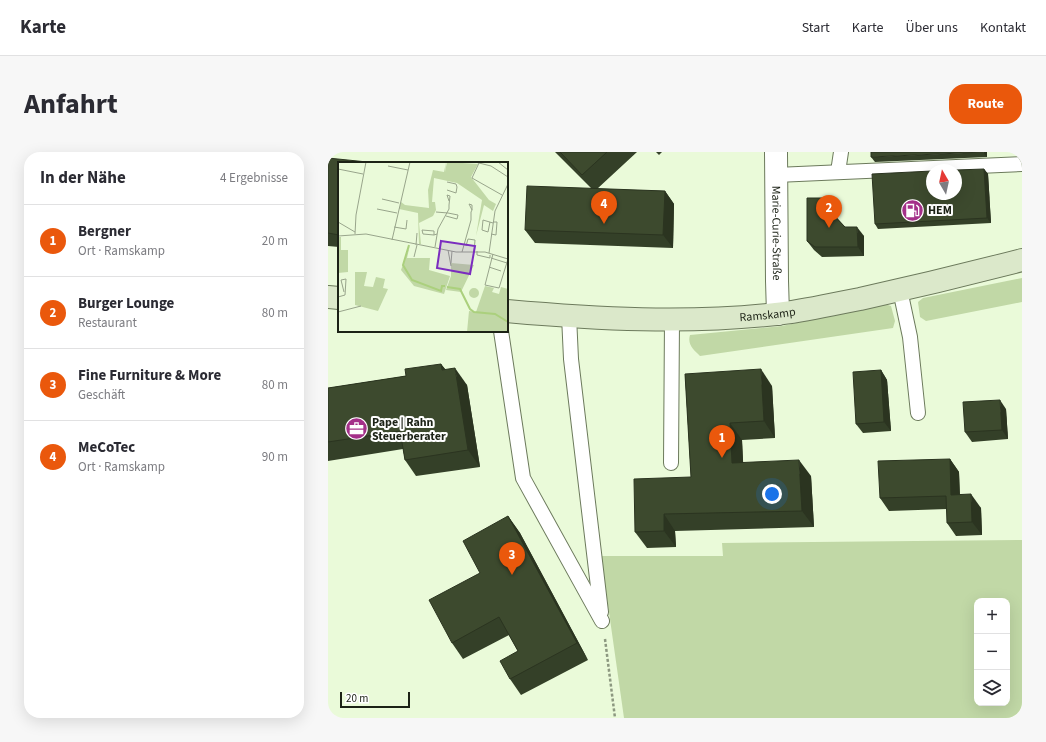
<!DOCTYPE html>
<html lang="de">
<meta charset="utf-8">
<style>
:root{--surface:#fff;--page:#f7f7f7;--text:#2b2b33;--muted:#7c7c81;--line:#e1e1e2;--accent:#ea580c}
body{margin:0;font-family:"Source Sans 3",sans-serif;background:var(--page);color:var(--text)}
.controls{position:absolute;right:12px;bottom:12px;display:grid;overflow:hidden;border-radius:8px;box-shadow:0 4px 16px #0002}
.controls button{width:36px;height:36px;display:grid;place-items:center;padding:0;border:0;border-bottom:1px solid var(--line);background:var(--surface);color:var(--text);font:20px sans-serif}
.compass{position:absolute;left:598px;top:12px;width:36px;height:36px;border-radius:50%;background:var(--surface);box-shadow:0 4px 16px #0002;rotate:351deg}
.scale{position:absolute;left:12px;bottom:10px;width:70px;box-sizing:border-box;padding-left:4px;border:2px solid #1c2216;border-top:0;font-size:11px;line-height:14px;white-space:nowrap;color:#1c2216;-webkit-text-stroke:3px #fff;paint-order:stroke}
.you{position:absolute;left:444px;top:342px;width:14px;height:14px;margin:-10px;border:3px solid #fff;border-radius:50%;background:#1a73e8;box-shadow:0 0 0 6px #1a73e833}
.badge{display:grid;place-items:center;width:26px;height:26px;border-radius:50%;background:var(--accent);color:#fff;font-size:13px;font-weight:700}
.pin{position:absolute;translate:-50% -33px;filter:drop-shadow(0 1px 2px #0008)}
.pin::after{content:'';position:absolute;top:21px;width:14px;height:12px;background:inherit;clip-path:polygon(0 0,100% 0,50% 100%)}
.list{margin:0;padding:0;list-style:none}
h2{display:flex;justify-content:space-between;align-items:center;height:52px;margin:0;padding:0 16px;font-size:17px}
h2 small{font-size:13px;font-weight:400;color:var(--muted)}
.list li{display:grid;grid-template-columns:26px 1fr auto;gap:12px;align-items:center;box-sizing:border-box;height:72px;padding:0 16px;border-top:1px solid var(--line)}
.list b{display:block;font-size:15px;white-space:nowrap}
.list p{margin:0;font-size:13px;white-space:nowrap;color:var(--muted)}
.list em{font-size:13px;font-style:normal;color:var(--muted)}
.icon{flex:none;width:22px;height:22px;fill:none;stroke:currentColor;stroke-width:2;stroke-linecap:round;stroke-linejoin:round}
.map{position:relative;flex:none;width:694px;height:566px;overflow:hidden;border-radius:16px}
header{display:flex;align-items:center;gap:24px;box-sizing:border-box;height:56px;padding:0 20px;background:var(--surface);border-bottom:1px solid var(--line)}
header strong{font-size:19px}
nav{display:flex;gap:22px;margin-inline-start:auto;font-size:14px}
.intro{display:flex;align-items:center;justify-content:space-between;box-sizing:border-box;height:96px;padding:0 24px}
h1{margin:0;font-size:28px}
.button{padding:10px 18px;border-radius:16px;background:var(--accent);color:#fff;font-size:14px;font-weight:700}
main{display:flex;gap:24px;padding:0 24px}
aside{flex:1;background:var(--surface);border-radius:16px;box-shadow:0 4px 16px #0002}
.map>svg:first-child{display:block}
</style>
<header>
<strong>Karte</strong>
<nav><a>Start</a><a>Karte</a><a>Über uns</a><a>Kontakt</a></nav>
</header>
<div class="intro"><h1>Anfahrt</h1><a class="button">Route</a></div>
<main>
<aside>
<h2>In der Nähe<small>4 Ergebnisse</small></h2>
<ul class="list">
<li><span class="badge">1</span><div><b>Bergner</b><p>Ort · Ramskamp</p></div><em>20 m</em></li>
<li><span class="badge">2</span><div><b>Burger Lounge</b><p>Restaurant</p></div><em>80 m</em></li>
<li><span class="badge">3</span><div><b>Fine Furniture &amp; More</b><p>Geschäft</p></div><em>80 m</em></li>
<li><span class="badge">4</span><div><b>MeCoTec</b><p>Ort · Ramskamp</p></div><em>90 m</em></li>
</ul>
</aside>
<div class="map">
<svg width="694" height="566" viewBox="0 0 694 566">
<rect width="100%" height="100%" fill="#eafad9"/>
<g fill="#c1d8a6" fill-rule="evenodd">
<path d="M694 126V150L598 169 592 165 590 150 595 146Z"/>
<path d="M557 152 563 154 567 169 565 176 372 204C366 198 359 193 362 183L454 174Z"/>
<path d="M694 388V566H296L273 404H395L394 391ZM649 449H679V551H649Z"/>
</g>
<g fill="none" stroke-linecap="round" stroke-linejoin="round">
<defs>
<g id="lane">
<path d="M510 20 513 0"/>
<path d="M448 23 694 12"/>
<path d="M572 138 582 185 590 261"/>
<path d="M241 164 243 207 273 460"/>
<path d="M173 179 195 326 274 469"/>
<path d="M343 311 344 168"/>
</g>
<g id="street">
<path id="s1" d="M448 0 449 129 450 162"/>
</g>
<g id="secondary">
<path d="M0 145 11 146"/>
<path id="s2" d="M179 159C269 167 359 172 448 162 476 159 504 152 532 147 586 135 640 122 694 108"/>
</g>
</defs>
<use href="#lane" stroke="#6c7a5c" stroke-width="16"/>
<use href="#street" stroke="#6c7a5c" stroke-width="24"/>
<use href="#secondary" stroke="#6c7a5c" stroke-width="24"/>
<path stroke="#8c9880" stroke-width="2.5" stroke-dasharray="3 2" stroke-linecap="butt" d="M277 487 287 566"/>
<use href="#lane" stroke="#fff" stroke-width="14"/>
<use href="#street" stroke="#fff" stroke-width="22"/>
<use href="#secondary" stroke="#dbe8ca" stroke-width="22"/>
</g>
<g fill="#344028">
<path d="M227 0H309L269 37 337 39 346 52 345 96 207 91 197 78 263 36Z"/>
<path d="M328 0H334L331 3Z"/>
<path d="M659 0V5L547 10 543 5Z"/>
<path d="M0 6 11 11V95L0 94Z"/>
<path d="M656 17 660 22 663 71 550 77 547 72Z"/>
<path d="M501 46 508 55V65L517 75 536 84V104L494 105 486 98 479 89Z"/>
<path d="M113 212 118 218 139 233 152 315 88 324 77 308 75 297 0 309V236L78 224Z"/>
<path d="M553 218 559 228 563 279 535 281 528 272Z"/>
<path d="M357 222 444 234 447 286 414 288 415 311 483 324 486 375 347 379 348 395 319 396 307 380 363 325Z"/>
<path d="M678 257 680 287 644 290 637 280Z"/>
<path d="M622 307 631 320 632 342 653 356 654 383 628 384 619 371V357L561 359 552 346Z"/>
<path d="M180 364 192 381 260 508 193 543 182 527 190 499 181 483 135 507 124 491 152 421Z"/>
</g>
<g fill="#2b3420">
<path d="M655 0H659V5Z"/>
<path d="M656 17 660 22 663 71 659 66Z"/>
<path d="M337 39 346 52 345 96 335 83Z"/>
<path d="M501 46 508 55V68L501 58Z"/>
<path d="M529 75 536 84V104L530 95Z"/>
<path d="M113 212 125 228 114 218Z"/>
<path d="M127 216 139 233 152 315 140 298Z"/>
<path d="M433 217 444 234 447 286 436 269Z"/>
<path d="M553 218 559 228 563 279 556 270Z"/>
<path d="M672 248 678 257 680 287 674 278Z"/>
<path d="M402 271 414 288 416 328 404 311Z"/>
<path d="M622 307 631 320 632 356 623 343Z"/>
<path d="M471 308 483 324 486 375 474 359Z"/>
<path d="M643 342 653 356 654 383 644 370Z"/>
<path d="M336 362 347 379 348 395 336 379Z"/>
<path d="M180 364 192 381 260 508 249 491Z"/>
</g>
<g fill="#3d4a2e" stroke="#2b3420">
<path d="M232 0H279L254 23Z"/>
<path d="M543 0H655L543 5Z"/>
<path d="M0 6 49 11H11V83L0 81Z"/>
<path d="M656 17 659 66 547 72 544 22 604 19V42H628V18Z"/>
<path d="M199 34 337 39 335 83 197 78Z"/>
<path d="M479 46H501V58L517 75H529L530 95H487L479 89Z"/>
<path d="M113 212 114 218 127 216 140 298 77 308 72 279 0 290V236L78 224 77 217Z"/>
<path d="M433 217 436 269 402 271 404 311 471 308 474 359 336 362V379L307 380 306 327 363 325 357 222Z"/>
<path d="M553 218 556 270 528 272 525 220Z"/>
<path d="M672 248 674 278 637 280 635 250Z"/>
<path d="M622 307 623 343 643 342 644 370 619 371 618 344 552 346 550 309Z"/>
<path d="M180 364 249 491 182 527 172 509 190 499 171 465 124 491 101 448 152 421 135 389Z"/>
</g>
<defs>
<symbol id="fuel-disc" viewBox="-11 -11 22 22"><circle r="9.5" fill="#a43089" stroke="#fff"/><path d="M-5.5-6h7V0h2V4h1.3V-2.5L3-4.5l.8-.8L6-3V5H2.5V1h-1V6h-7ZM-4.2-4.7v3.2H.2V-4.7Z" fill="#fff"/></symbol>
<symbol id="office-disc" viewBox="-11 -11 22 22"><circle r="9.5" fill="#a43089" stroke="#fff"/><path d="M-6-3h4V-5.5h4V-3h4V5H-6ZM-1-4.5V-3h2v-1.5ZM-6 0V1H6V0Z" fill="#fff"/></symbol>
</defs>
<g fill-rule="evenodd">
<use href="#fuel-disc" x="572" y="46" width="25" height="25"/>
<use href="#office-disc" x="16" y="264" width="25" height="25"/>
</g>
<g text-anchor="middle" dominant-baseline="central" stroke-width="4" stroke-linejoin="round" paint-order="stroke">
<g font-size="12" font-weight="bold" fill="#1c2216" stroke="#fff" text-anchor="start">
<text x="600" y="58">HEM</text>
<text x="44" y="270">Pape | Rahn<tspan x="44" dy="14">Steuerberater</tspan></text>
</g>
<g font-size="12" fill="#1c2216" stroke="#fff">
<text stroke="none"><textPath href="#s1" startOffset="81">Marie-Curie-Straße</textPath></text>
<text stroke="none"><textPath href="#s2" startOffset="261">Ramskamp</textPath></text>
</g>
</g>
<g transform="translate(10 10)">
<rect width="170" height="170" fill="#eafad9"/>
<path d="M108 0 107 10 109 0 140 2 133 15 151 38 158 42 155 49 146 43 138 74 144 38 119 21 96 16 94 40H97L98 48 95 54 81 61 83 82H81L80 51 61 47 63 40 67 43 91 46 90 28 95 8 106 10ZM0 75H3V88H10V110L0 111ZM72 83 69 96H92L91 108 112 114 106 132 76 124 63 108ZM113 101 136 103 123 130 108 128 113 114ZM17 110H29L26 124 35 125 38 115 47 117 45 126 50 127 40 149 17 143ZM147 124 156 126 154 130 161 132 163 125 170 127V170H129L131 149 138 150ZM131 131a5 5 0 1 1 10 0a5 5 0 1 1-10 0Z" fill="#c1d8a6"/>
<path fill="none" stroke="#abd07d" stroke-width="2" d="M71 83 65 103 74 118 103 129 104 124H107M109 125 122 127 132 147 136 150 157 152 170 160"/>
<path fill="none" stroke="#98a48b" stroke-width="1" d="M137 0 153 4 170 15M160 0 170 8M141 1 134 16 164 33M50 4 70 8M0 7 25 12M109 28 118 31 119 25 118 22 109 20M44 37 61 41M39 47 59 51M98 50 110 51M108 54 119 57 120 53 110 51M0 60 17 70M152 60 150 70 144 68 145 58 155 61M56 65 68 67 69 58M17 72 18 53 28 0M153 72 158 73 159 60H155M96 73V69L84 68 85 72 96 73 99 72M0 74 28 72 118 90H147L170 97M54 78 72 0M78 83 79 71M128 84 130 77 137 78 136 90M97 85 100 67 111 47V43L112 34 109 33 111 39M110 88 113 104M139 89V93L152 96V93M124 90 133 58V50L134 48V43L131 42 134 48M151 91 157 49 170 22M155 92 147 123 161 126 170 97M76 95 79 83M153 96 169 101M113 101 114 89M151 105 163 109M0 135 7 133 8 117 3 118 6 130M0 150 23 144"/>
<path fill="#7b2cbf" fill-opacity="0.15" stroke="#7b2cbf" stroke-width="2" d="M103 79 137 84 132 112 99 106Z"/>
<rect width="170" height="170" fill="none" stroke="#1c2216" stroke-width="2"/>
</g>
</svg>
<div class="controls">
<button>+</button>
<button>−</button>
<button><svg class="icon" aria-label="layers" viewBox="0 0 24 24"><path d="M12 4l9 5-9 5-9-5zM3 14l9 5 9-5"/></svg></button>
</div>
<svg class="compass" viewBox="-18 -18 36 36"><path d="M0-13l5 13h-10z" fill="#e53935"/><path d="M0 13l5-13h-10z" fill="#7c7c81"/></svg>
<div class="scale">20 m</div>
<div class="you"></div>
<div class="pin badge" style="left:394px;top:306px">1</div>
<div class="pin badge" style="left:501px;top:76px">2</div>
<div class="pin badge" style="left:184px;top:423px">3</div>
<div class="pin badge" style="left:276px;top:72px">4</div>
</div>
</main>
